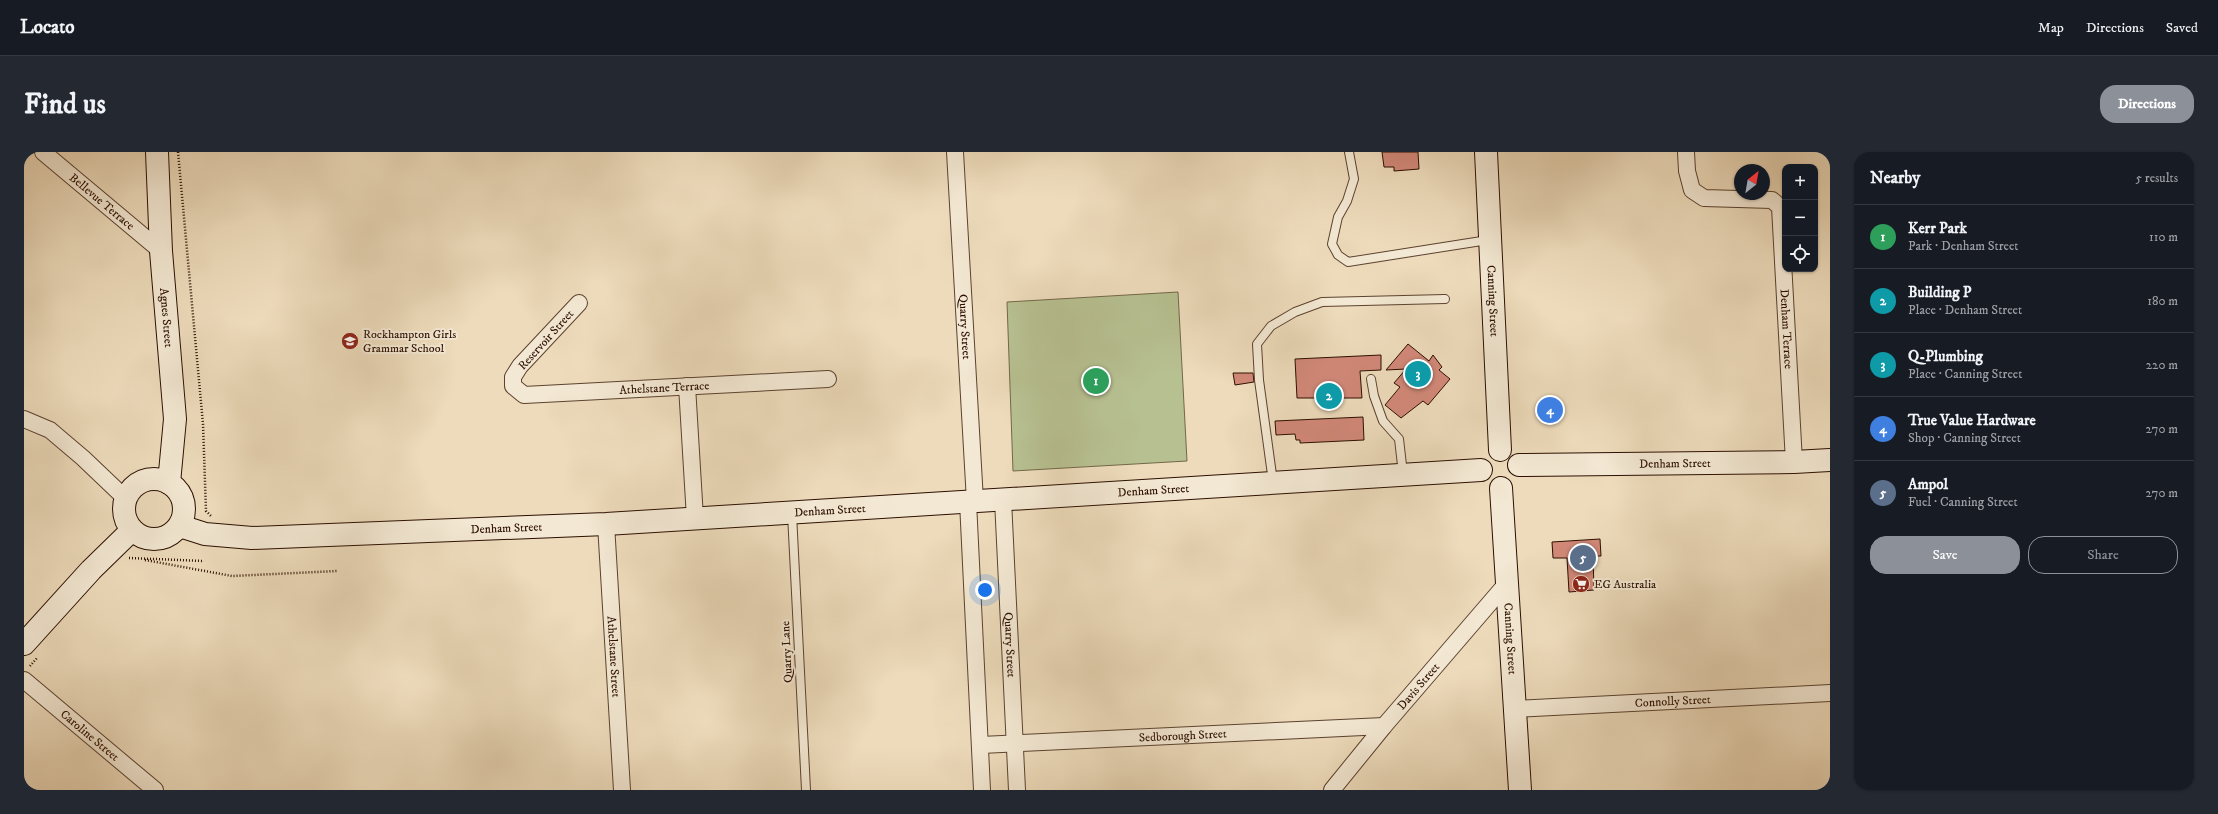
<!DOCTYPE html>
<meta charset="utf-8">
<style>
:root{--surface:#171b24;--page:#242831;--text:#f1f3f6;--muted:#9ea1a6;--line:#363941;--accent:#8c9099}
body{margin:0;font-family:"IM FELL DW Pica",serif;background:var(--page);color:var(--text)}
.controls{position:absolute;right:12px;top:12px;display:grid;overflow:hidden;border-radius:8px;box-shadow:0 1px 3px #0004}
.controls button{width:36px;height:36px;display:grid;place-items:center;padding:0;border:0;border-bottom:1px solid var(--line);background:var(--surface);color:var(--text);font:20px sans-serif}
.compass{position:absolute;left:1710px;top:12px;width:36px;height:36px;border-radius:50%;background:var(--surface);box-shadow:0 1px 3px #0004;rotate:31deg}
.you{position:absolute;left:961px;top:438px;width:14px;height:14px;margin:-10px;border:3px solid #fff;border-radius:50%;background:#1a73e8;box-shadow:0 0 0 6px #1a73e833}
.badge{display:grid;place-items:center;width:26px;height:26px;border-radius:50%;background:var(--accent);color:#fff;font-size:13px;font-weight:700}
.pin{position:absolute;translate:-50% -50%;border:2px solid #fff;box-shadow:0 1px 4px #0006}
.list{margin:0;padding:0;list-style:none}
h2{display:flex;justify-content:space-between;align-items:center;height:52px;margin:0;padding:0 16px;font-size:17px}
h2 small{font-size:13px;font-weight:400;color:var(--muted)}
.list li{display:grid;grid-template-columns:26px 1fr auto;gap:12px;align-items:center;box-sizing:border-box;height:64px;padding:0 16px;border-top:1px solid var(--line)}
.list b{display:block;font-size:15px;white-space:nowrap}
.list p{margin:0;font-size:13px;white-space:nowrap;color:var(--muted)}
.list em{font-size:13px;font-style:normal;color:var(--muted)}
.actions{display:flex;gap:8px;padding:12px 16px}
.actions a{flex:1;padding:9px 0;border:1px solid var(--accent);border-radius:16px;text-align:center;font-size:14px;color:var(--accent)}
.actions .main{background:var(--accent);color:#fff}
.icon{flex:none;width:22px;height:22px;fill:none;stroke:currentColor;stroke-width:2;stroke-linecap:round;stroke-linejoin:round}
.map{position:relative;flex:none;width:1806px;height:638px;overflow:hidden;border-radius:16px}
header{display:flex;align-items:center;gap:24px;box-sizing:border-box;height:56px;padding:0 20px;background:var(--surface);border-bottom:1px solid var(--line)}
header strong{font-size:19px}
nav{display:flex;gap:22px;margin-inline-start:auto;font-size:14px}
.intro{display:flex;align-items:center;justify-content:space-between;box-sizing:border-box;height:96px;padding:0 24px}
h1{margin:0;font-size:28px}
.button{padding:10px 18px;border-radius:16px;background:var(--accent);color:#fff;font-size:14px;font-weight:700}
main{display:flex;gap:24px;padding:0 24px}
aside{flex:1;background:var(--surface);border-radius:16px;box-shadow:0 1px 3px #0004}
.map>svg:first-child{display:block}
</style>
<header>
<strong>Locato</strong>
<nav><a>Map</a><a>Directions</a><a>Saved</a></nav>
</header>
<div class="intro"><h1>Find us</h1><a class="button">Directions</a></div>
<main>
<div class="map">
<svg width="1806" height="638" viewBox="0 0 1806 638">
<rect width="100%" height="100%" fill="#eddbbb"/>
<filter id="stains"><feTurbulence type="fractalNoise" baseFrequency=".005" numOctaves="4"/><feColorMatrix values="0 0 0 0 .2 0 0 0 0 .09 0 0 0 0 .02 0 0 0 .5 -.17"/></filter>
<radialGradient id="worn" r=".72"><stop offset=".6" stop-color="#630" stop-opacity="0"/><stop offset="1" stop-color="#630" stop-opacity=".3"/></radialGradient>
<path fill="#b7c091" stroke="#726848" d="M1154 140 1163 309 989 319 983 150Z"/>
<g fill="#d18878" stroke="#2c0f00">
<path d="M1358 0H1394L1395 17 1370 19V15H1360Z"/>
<path d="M1384 192 1405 209 1409 203 1418 215 1415 218 1426 227 1404 253 1399 249 1377 266 1361 253 1376 235 1370 231 1382 217 1362 218Z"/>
<path d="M1357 203V218L1336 219 1338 246H1273L1271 207Z"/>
<path d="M1209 221H1229L1230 230 1211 233Z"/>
<path d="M1339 265 1340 288 1276 291V288H1272L1271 282 1252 283 1251 269Z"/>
<path d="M1576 387 1577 404H1569L1570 438 1545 440 1543 406H1529L1528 390Z"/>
</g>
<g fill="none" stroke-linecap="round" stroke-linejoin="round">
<defs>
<g id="lane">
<path d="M1325 0 1330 27 1323 49 1314 65 1308 92 1314 103 1324 110 1464 88"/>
<path d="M1347 227 1350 244 1359 269 1375 287 1379 322"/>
<path d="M1249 330 1235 228 1233 192 1247 174 1271 160 1298 150 1421 147"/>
<path d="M768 362 782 638"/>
</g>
<g id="street">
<path id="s1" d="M19 0 137 99"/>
<path id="s2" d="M931 0 951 349"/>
<path id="s3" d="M1662 0 1663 19 1668 38 1680 46 1748 48 1756 55 1770 310"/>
<path id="s4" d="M555 151 496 214 489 225V234L500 243 804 227"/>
<path d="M663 234 671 366"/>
<path d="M0 267 26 278 59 306 101 346"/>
<path id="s5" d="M979 348 993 638"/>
<path d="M944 350 958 638"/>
<path id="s6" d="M582 372 598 638"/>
<path id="s7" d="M0 528 131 638"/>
<path id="s8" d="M1491 557 1806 541"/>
<path id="s9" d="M957 593 1360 574"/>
<path id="s10" d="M1308 638 1360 574 1483 431"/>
</g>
<g id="secondary">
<path id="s11" d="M133 0 137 99 151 267 145 331"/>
<path id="s12" d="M1462 0 1476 298"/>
<path id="s13" d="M1495 313 1770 310 1806 308"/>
<circle cx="130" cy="357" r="30"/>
<path id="s14" d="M1477 336 1496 638"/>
<path id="s15" d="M156 374 181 382 228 386 582 372 1457 318"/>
<path d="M0 492 67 418 108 378"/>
</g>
</defs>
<use href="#lane" stroke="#5c422f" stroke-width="10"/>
<use href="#street" stroke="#5c422f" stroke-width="18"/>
<use href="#secondary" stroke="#2c0f00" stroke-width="24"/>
<g stroke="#2c0f00" stroke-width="2.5" stroke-dasharray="1 2" stroke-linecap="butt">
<path d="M154 0 179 272 182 359 187 364"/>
<path d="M105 406 180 409"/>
<path d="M121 408 208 424 313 419"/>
<path d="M6 514 13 506"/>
</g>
<use href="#lane" stroke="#f3e8d3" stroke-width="8"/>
<use href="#street" stroke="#f3e8d3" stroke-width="16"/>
<use href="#secondary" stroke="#f3e8d3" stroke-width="22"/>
</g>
<defs>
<symbol id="school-disc" viewBox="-11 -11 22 22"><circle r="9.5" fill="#8f2418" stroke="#f3e8d3"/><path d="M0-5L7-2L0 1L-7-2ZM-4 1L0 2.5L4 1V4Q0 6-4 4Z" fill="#fff"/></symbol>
<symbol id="supermarket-disc" viewBox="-11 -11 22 22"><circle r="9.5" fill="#8f2418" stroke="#f3e8d3"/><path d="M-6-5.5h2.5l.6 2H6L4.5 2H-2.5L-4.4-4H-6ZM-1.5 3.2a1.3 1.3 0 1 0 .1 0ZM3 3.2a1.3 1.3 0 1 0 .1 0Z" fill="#fff"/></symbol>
</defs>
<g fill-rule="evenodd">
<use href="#school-disc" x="316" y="179" width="20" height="20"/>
<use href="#supermarket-disc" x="1547" y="422" width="20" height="20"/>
</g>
<g text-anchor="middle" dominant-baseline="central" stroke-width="4" stroke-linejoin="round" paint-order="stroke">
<g font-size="12" fill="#2c0f00" stroke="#f3e8d3">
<text stroke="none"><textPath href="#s1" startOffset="77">Bellevue Terrace</textPath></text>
<text stroke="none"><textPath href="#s12" startOffset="149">Canning Street</textPath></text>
<text stroke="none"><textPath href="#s11" startOffset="166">Agnes Street</textPath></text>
<text stroke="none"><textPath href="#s2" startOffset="175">Quarry Street</textPath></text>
<text stroke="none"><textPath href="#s3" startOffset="254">Denham Terrace</textPath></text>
<text transform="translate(522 188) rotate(-48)">Reservoir Street</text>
<text stroke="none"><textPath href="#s4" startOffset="263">Athelstane Terrace</textPath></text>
<text stroke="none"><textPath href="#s13" startOffset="156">Denham Street</textPath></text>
<text stroke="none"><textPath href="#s15" startOffset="976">Denham Street</textPath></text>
<text stroke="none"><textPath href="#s15" startOffset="652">Denham Street</textPath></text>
<text stroke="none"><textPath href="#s15" startOffset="328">Denham Street</textPath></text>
<text stroke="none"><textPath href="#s14" startOffset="151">Canning Street</textPath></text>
<text stroke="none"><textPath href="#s5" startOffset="145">Quarry Street</textPath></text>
<text transform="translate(763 500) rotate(-93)">Quarry Lane</text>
<text stroke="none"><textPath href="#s6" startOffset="133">Athelstane Street</textPath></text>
<text stroke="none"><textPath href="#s10" startOffset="135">Davis Street</textPath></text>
<text stroke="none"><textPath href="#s8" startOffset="158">Connolly Street</textPath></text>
<text stroke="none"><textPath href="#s7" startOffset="86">Caroline Street</textPath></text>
<text stroke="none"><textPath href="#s9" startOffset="202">Sedborough Street</textPath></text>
</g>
<g font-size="12" fill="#2c0f00" stroke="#f3e8d3" text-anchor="start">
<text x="339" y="182">Rockhampton Girls<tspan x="339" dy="14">Grammar School</tspan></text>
<text x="1570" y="432">EG Australia</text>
</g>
</g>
<rect width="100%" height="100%" filter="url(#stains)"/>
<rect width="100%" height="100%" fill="url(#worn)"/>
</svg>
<div class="controls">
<button>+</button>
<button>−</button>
<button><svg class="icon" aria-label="locate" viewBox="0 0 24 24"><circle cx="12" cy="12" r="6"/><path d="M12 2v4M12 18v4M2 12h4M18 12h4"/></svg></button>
</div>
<svg class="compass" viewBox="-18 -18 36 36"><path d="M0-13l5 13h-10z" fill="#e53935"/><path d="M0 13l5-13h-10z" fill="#9ea1a6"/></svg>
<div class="you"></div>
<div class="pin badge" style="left:1072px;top:229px;background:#2e9e5b">1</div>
<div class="pin badge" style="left:1305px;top:244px;background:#0f9aa8">2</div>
<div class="pin badge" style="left:1394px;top:222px;background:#0f9aa8">3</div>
<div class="pin badge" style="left:1526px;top:258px;background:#3f7fe0">4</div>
<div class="pin badge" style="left:1559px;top:406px;background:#5c6f8a">5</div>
</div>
<aside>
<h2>Nearby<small>5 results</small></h2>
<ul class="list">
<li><span class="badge" style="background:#2e9e5b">1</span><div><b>Kerr Park</b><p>Park · Denham Street</p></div><em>110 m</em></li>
<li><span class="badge" style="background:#0f9aa8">2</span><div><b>Building P</b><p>Place · Denham Street</p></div><em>180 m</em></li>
<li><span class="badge" style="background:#0f9aa8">3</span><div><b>Q-Plumbing</b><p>Place · Canning Street</p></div><em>220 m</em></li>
<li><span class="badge" style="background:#3f7fe0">4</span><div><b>True Value Hardware</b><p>Shop · Canning Street</p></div><em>270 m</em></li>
<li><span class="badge" style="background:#5c6f8a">5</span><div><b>Ampol</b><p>Fuel · Canning Street</p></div><em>270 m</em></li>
</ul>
<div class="actions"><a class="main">Save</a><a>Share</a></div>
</aside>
</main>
